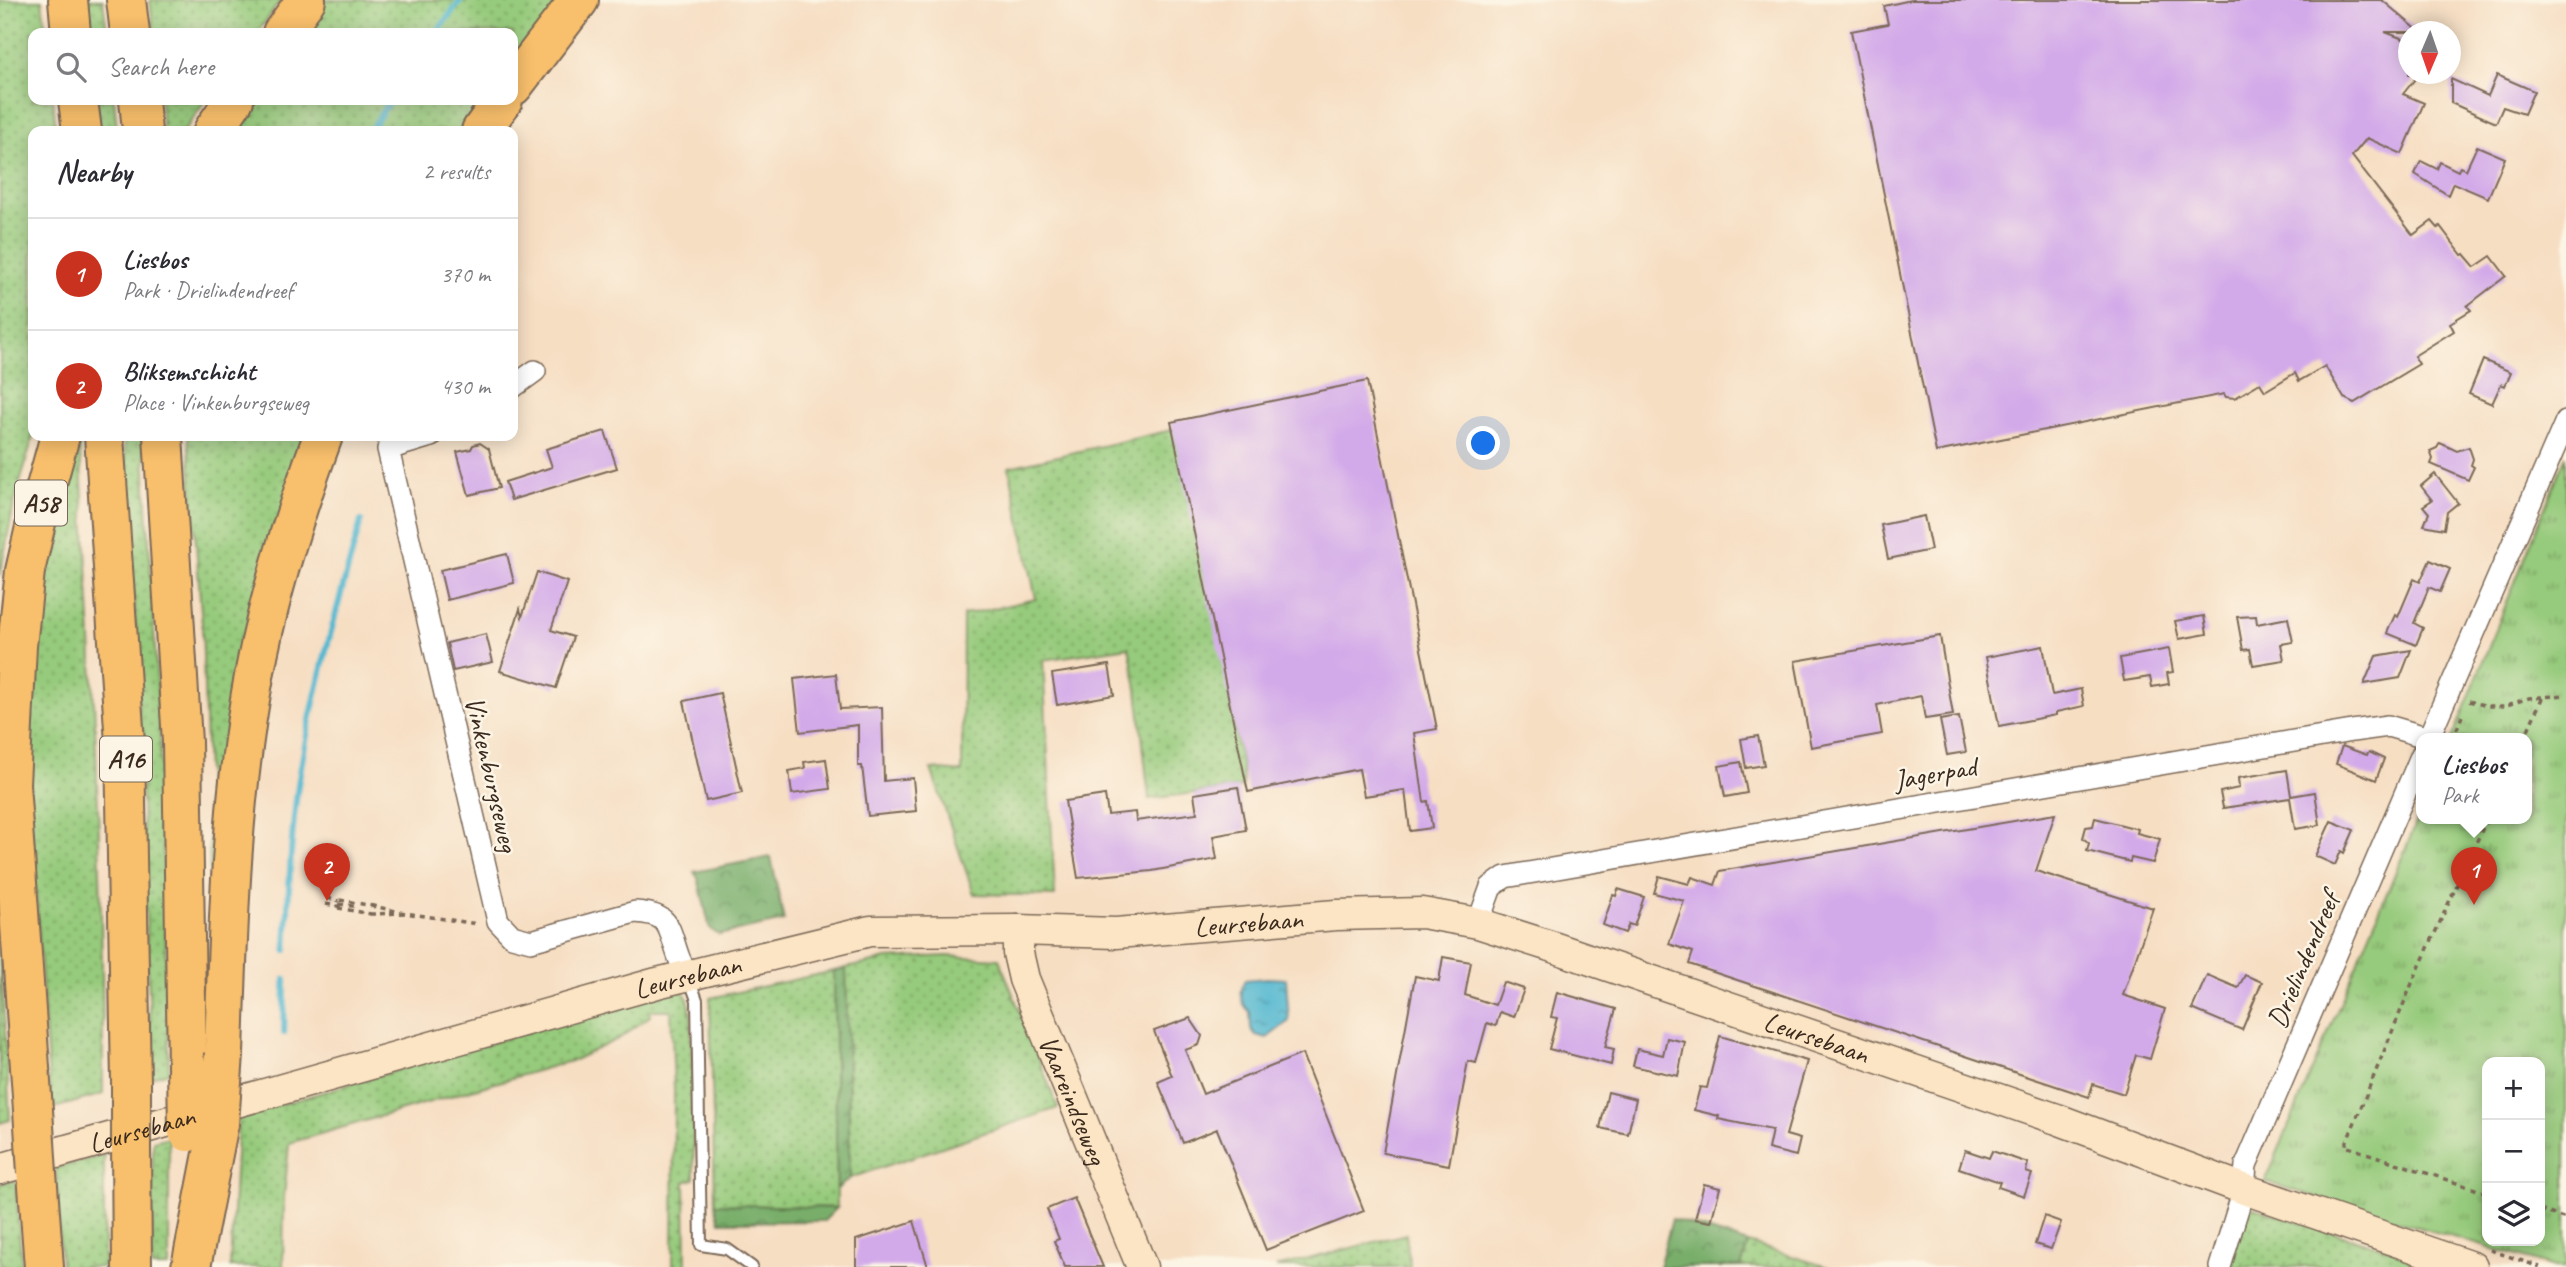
<!DOCTYPE html>
<meta charset="utf-8">
<style>
:root{--surface:#fff;--page:#f2f2f3;--text:#2b2b33;--muted:#7c7c81;--line:#e1e1e2;--accent:#c8321e}
body{margin:0;font-family:Caveat,sans-serif;background:var(--page);color:var(--text)}
.controls{position:absolute;right:21px;bottom:21px;display:grid;overflow:hidden;border-radius:14px;box-shadow:0 4px 18px #0003}
.controls button{width:63px;height:63px;display:grid;place-items:center;padding:0;border:0;border-bottom:2px solid var(--line);background:var(--surface);color:var(--text);font:35px sans-serif}
.compass{position:absolute;left:2398px;top:21px;width:63px;height:63px;border-radius:50%;background:var(--surface);box-shadow:0 4px 18px #0003;rotate:182deg}
.you{position:absolute;left:1484px;top:444px;width:24px;height:24px;margin:-18px;border:5px solid #fff;border-radius:50%;background:#1a73e8;box-shadow:0 0 0 10px #1a73e833}
.badge{display:grid;place-items:center;width:46px;height:46px;border-radius:50%;background:var(--accent);color:#fff;font-size:23px;font-weight:700}
.pin{position:absolute;translate:-50% -58px;filter:drop-shadow(0 2px 4px #0008)}
.pin::after{content:'';position:absolute;top:37px;width:24px;height:21px;background:inherit;clip-path:polygon(0 0,100% 0,50% 100%)}
.popup{position:absolute;left:2416px;top:733px;width:116px;height:91px;box-sizing:border-box;display:grid;place-content:center;border-radius:14px;background:var(--surface);filter:drop-shadow(0 2px 5px #0005);font-size:23px;white-space:nowrap;color:var(--muted)}
.popup b{font-size:26px;color:var(--text)}
.popup::after{content:'';position:absolute;left:50%;top:100%;margin-left:-14px;border:14px solid transparent;border-top-color:var(--surface)}
.list{margin:0;padding:0;list-style:none}
h2{display:flex;justify-content:space-between;align-items:center;height:91px;margin:0;padding:0 28px;font-size:30px}
h2 small{font-size:23px;font-weight:400;color:var(--muted)}
.list li{display:grid;grid-template-columns:46px 1fr auto;gap:21px;align-items:center;box-sizing:border-box;height:112px;padding:0 28px;border-top:2px solid var(--line)}
.list b{display:block;font-size:26px;white-space:nowrap}
.list p{margin:0;font-size:23px;white-space:nowrap;color:var(--muted)}
.list em{font-size:23px;font-style:normal;color:var(--muted)}
.icon{flex:none;width:38px;height:38px;fill:none;stroke:currentColor;stroke-width:2;stroke-linecap:round;stroke-linejoin:round}
.map{position:relative;flex:none;width:2566px;height:1267px;overflow:hidden}
.search{position:absolute;background:var(--surface);box-shadow:0 4px 18px #0003;left:28px;top:28px;width:490px;height:77px;display:flex;align-items:center;gap:18px;box-sizing:border-box;padding:0 24px;border-radius:14px;color:var(--muted);font-size:26px}
.panel{position:absolute;background:var(--surface);box-shadow:0 4px 18px #0003;left:28px;top:126px;width:490px;height:315px;border-radius:14px}
.map>svg:first-child{display:block}
</style>
<div class="map">
<svg width="2566" height="1267" viewBox="0 0 2566 1267">
<defs>
<pattern id="grass-dots" width="8" height="8" patternUnits="userSpaceOnUse" patternTransform="scale(1.75)"><rect width="8" height="8" fill="#96ca7b"/><path d="M2 2h.1M6 6h.1" fill="none" stroke="#7ca464" stroke-width="1.8" stroke-linecap="round"/></pattern>
<pattern id="forest-crowns" width="20" height="18" patternUnits="userSpaceOnUse" patternTransform="scale(1.75)"><rect width="20" height="18" fill="#78ae6b"/><path d="M2 6a3 3 0 1 1 6 0M12 15a3 3 0 1 1 6 0" fill="none" stroke="#648e57"/></pattern>
<pattern id="park-tufts" width="24" height="20" patternUnits="userSpaceOnUse" patternTransform="scale(1.75)"><rect width="24" height="20" fill="#96ca7b"/><path d="M3 7l-1-3M5 7V3M7 7l1-3M15 17l-1-3M17 17v-4M19 17l1-3" fill="none" stroke="#7ca464"/></pattern>
<pattern id="water-ripples" width="26" height="14" patternUnits="userSpaceOnUse" patternTransform="scale(1.75)"><rect width="26" height="14" fill="#51b7d0"/><path d="M2 4q2-2 4 0t4 0M15 11q2-2 4 0t4 0" fill="none" stroke="#4495a8"/></pattern>
</defs>
<rect width="100%" height="100%" fill="#fcf5e5"/>
<filter id="ink" filterUnits="userSpaceOnUse"><feTurbulence type="fractalNoise" baseFrequency=".0143" numOctaves="2"/><feDisplacementMap in="SourceGraphic" scale="14" xChannelSelector="R" yChannelSelector="G"/><feConvolveMatrix kernelMatrix="1 2 1 2 8 2 1 2 1" color-interpolation-filters="sRGB"/></filter>
<filter id="wash" filterUnits="userSpaceOnUse"><feTurbulence type="fractalNoise" baseFrequency=".00686" numOctaves="4" result="noise"/><feDisplacementMap in="SourceGraphic" scale="28" xChannelSelector="R" yChannelSelector="G"/><feGaussianBlur stdDeviation="1.57" result="paint"/><feColorMatrix in="noise" values="0 0 0 0 0 0 0 0 0 0 0 0 0 0 0 0 0 1.4 0 .05"/><feComposite in="paint" operator="in"/></filter>
<g filter="url(#wash)">
<rect width="100%" height="100%" fill="#f6dec3"/>
<g fill="url(#grass-dots)" stroke="#687a4c" stroke-width="2">
<path d="M0 0H42L46 33H33V100H53L56 131H33V436L13 508 0 576Z"/>
<path d="M86 0H103L107 33H89Z"/>
<path d="M150 0H281L257 33H154Z"/>
<path d="M324 0H563L513 63V33H300Z"/>
<path d="M96 100H114L117 131H100Z"/>
<path d="M160 100H206L184 131H163Z"/>
<path d="M252 100H485L463 131H237L246 118 242 115Z"/>
<path d="M1181 428 1242 767 1243 787 1149 799 1137 689 1129 647 1043 660 1055 896 974 894 931 769 962 772 963 615 1036 599 1009 467Z"/>
<path d="M124 436H143L160 738 169 1072 152 1077 135 614Z"/>
<path d="M188 436H308L212 929 202 625Z"/>
<path d="M79 437C94 656 103 875 103 1094L51 1109 26 751 45 574 53 529Z"/>
<path d="M0 946 10 1120 0 1123Z"/>
<path d="M947 956 999 959 1058 1108 850 1178 846 968 887 959Z"/>
<path d="M834 971 837 1208 715 1204 710 998Z"/>
<path d="M678 988C689 995 690 1004 691 1016L694 1179 685 1182 686 1267H673L674 1090 671 1010H651L650 1016 620 1038 574 1060 289 1143 284 1198 283 1267H230L238 1117Z"/>
<path d="M169 1137V1267H152L153 1141Z"/>
<path d="M104 1155V1267H61L56 1168Z"/>
<path d="M15 1180 22 1267H0V1184Z"/>
<path d="M2248 1206 2446 1267H2228Z"/>
<path d="M1406 1234 1410 1267H1276Z"/>
<path d="M1748 1243 1828 1267H1741Z"/>
</g>
<g fill="url(#forest-crowns)" stroke="#5a6c44" stroke-width="2">
<path d="M771 857 784 921 719 935 710 929 698 878 694 872Z"/>
<path d="M846 968 850 1178 837 1189 834 971Z"/>
<path d="M715 1204 837 1208 824 1221 720 1222Z"/>
<path d="M1672 1219 1748 1243 1741 1267H1659Z"/>
</g>
<path fill="url(#park-tufts)" stroke="#687a4c" stroke-width="2" fill-rule="evenodd" d="M2566 455V1267H2555L2265 1182 2421 812 2422 819H2526V739H2452ZM2487 1062H2540V1241H2487Z"/>
<path fill="url(#water-ripples)" stroke="#467077" stroke-width="2" d="M1267 978 1286 979 1289 1021 1267 1038 1256 1035 1251 1029 1250 1012C1240 1002 1237 992 1245 980Z"/>
<g fill="none" stroke-linecap="round" stroke-linejoin="round">
<g stroke="#51b7d0" stroke-width="6">
<path d="M436 33 461 0"/>
<path d="M370 131 390 100"/>
<path d="M286 950C289 895 290 840 298 785 312 696 337 608 361 521"/>
<path d="M284 1033 285 979"/>
</g>
</g>
<g id="blocks">
<g fill="#d3aae9">
<path d="M1911 0H2382L2420 32H2385L2409 41V74H2419L2403 94 2424 103 2402 154 2367 138 2352 156 2413 235 2432 221 2438 228 2440 226 2462 255 2464 254 2475 267 2491 256 2506 276 2467 306 2471 310 2450 323 2454 331 2414 356 2419 364 2354 403 2344 398 2325 366 2299 381 2295 373 2265 391 2260 383 2235 398 2226 397 2224 394 1936 452 1851 31 1888 24 1884 6Z"/>
<path d="M2497 75 2534 91 2524 114 2503 107 2496 123 2451 103V79L2488 96Z"/>
<path d="M2477 146 2505 158 2488 198 2453 183 2448 195 2415 174 2421 161 2437 169 2440 162 2458 171 2460 167 2466 170Z"/>
<path d="M2483 360 2511 372 2505 386 2501 384 2492 404 2469 394Z"/>
<path d="M1367 381 1437 729 1414 733 1424 802 1428 801 1432 828 1410 831 1405 790 1364 796 1359 769 1248 792 1171 422Z"/>
<path d="M605 431 617 468 511 500 505 482 552 467 546 449Z"/>
<path d="M480 443 489 449 499 488 469 495 457 452 471 449 473 445Z"/>
<path d="M2440 443 2457 451 2469 447 2473 459 2471 465 2474 467 2468 480 2431 464 2433 459 2430 451 2437 448Z"/>
<path d="M2435 474 2458 503 2447 512 2444 529 2424 525 2429 513 2423 506 2432 500 2421 486Z"/>
<path d="M1924 516 1931 550 1888 559 1881 525Z"/>
<path d="M507 554 514 583 447 600 440 570Z"/>
<path d="M2430 560 2450 569 2440 592 2429 587 2414 623 2423 628 2416 645 2387 633 2395 615 2398 617 2414 579 2420 582Z"/>
<path d="M537 572 567 582 551 630 573 637 556 688 500 671 520 609 522 617Z"/>
<path d="M2204 616 2207 634 2179 639 2175 621Z"/>
<path d="M2256 616 2257 624 2288 618 2293 642 2281 644 2284 660 2253 665 2250 649 2243 650 2237 617Z"/>
<path d="M486 634 493 662 453 671 447 643Z"/>
<path d="M1940 636 1953 715 1925 719 1921 696 1877 705 1882 734 1811 747 1795 661Z"/>
<path d="M2043 646 2052 695 2081 689 2084 706 2056 712V715L1999 726 1986 657Z"/>
<path d="M2169 649 2173 672 2167 673 2169 684 2152 687 2150 677 2124 681 2120 658Z"/>
<path d="M2411 650 2400 678 2364 684 2376 656Z"/>
<path d="M1109 665 1114 695 1057 705 1052 674Z"/>
<path d="M836 674 840 709 882 707 884 781 913 778 916 811 868 816 862 766H858V725L800 732 794 679Z"/>
<path d="M720 693 742 793 706 801 684 701Z"/>
<path d="M1959 717 1966 752 1947 755 1940 720Z"/>
<path d="M1758 736 1764 765 1746 768 1741 739Z"/>
<path d="M2342 746 2367 755 2369 752 2384 759 2376 780 2336 764Z"/>
<path d="M826 759 830 789 792 794 789 771 805 768 804 762Z"/>
<path d="M1741 762 1747 793 1725 797 1719 766Z"/>
<path d="M2287 770 2291 796 2315 792 2320 825 2295 829 2290 798 2223 808 2220 792 2239 788 2238 778Z"/>
<path d="M1238 787 1246 830 1213 836 1217 859 1152 871 1078 878 1065 801 1105 795 1108 815 1135 812 1136 821 1197 813 1194 794Z"/>
<path d="M2055 814 2036 871 2153 908 2123 995 2165 1009 2150 1059 2136 1055 2124 1094 2093 1084 2089 1097 1689 964 1693 952 1669 944 1684 901 1654 893 1659 876 1689 884 1692 877 1715 885 1720 871Z"/>
<path d="M2095 818 2138 829 2137 833 2160 839 2153 863 2131 858 2130 862 2087 851 2089 843 2083 838 2086 827 2093 826Z"/>
<path d="M2331 821 2354 830 2344 853 2341 851 2335 865 2315 856Z"/>
<path d="M1618 889 1644 897 1634 926 1629 924 1625 933 1603 925 1613 895 1616 896Z"/>
<path d="M1443 957 1471 962 1465 995 1495 1005 1503 982 1524 989 1514 1017 1500 1012 1496 1026 1487 1023 1476 1063 1468 1061 1449 1165 1383 1153 1415 976 1439 981Z"/>
<path d="M2207 975 2238 988 2245 975 2262 982 2242 1030 2192 1009Z"/>
<path d="M1557 992 1616 1009 1605 1047 1614 1049 1611 1065 1549 1049 1557 1018 1551 1017Z"/>
<path d="M1190 1018 1202 1036 1199 1045 1185 1050 1203 1094 1302 1054 1364 1211 1266 1250 1217 1129 1183 1143 1158 1082 1172 1076 1154 1031Z"/>
<path d="M1720 1036 1807 1061 1786 1135 1800 1139 1796 1156 1768 1149 1772 1130 1718 1119 1719 1116 1694 1110 1700 1087 1707 1088Z"/>
<path d="M1667 1038 1685 1042 1678 1076 1633 1066 1637 1049 1663 1055Z"/>
<path d="M1608 1092 1636 1099 1628 1134 1600 1128Z"/>
<path d="M1965 1150 1989 1158 1992 1151 2028 1163 2026 1172 2032 1174 2024 1196 1998 1187 2000 1182 1959 1168Z"/>
<path d="M1704 1184 1720 1188 1711 1222 1695 1219Z"/>
<path d="M1074 1198 1103 1267H1065L1054 1241 1059 1239 1047 1209Z"/>
<path d="M2044 1216 2061 1222 2051 1249 2035 1244Z"/>
<path d="M914 1221 928 1267H856V1240Z"/>
</g>
</g>
</g>
<g filter="url(#ink)">
<use href="#blocks" fill-opacity="0" stroke="#7c6958" stroke-width="2"/>
<g fill="none" stroke-linecap="round" stroke-linejoin="round">
<defs>
<path id="lane" d="M689 978 697 1000 701 1245 727 1249 752 1267"/>
<g id="street">
<path d="M513 387 535 371"/>
<path d="M431 436 388 449 498 921 512 936 531 941 635 912C671 914 668 927 678 955 680 962 685 969 688 975"/>
<path d="M2428 739 2566 421"/>
<path d="M1478 923 1491 887 1505 877 2352 731 2388 726 2429 738"/>
<path d="M2220 1267 2244 1189 2246 1165 2422 754"/>
</g>
<g id="secondary">
<path id="s1" d="M1018 930V953L1024 979 1142 1267"/>
<path id="s2" d="M0 1169 657 983 870 931 1018 930 1116 933 1336 915 1422 913 1478 923 1550 946 2057 1119 2244 1189 2472 1267"/>
</g>
<g id="highway">
<path d="M68 0 71 33"/>
<path d="M126 0 130 33"/>
<path d="M282 33 306 0"/>
<path d="M513 86 579 0"/>
<path d="M78 100 82 131"/>
<path d="M139 100 142 131"/>
<path d="M213 131 234 100"/>
<path d="M481 131 503 100"/>
<path d="M104 436 125 743 131 1083"/>
<path d="M163 436 182 742 187 1066"/>
<path d="M224 1054C228 926 231 798 255 671 270 591 295 512 323 436"/>
<path d="M33 1110 10 784 17 646 25 571 36 523 60 436"/>
<path d="M131 1147 132 1267"/>
<path d="M37 1173 44 1267"/>
<path d="M191 1267 219 1123"/>
</g>
</defs>
<use href="#lane" stroke="#7c6958" stroke-width="14"/>
<use href="#street" stroke="#7c6958" stroke-width="24"/>
<use href="#secondary" stroke="#7c6958" stroke-width="33"/>
<use href="#highway" stroke="#7c6958" stroke-width="42"/>
<g stroke="#7c6958" stroke-width="3.5" stroke-dasharray="5 5" stroke-linecap="butt">
<path d="M2469 701 2487 706H2504L2529 698 2566 695"/>
<path d="M2453 739 2462 716"/>
<path d="M2524 739 2543 696"/>
<path d="M2487 819 2413 981 2345 1146 2487 1193"/>
<path d="M327 898 339 901"/>
<path d="M340 900 373 906"/>
<path d="M326 904 342 907"/>
<path d="M339 904 358 907"/>
<path d="M338 908 371 914"/>
<path d="M405 913 373 906 371 914 405 913 477 924"/>
<path d="M2540 1210 2566 1219"/>
<path d="M2490 1250 2540 1267"/>
</g>
<use href="#lane" stroke="#fff" stroke-width="10"/>
<use href="#street" stroke="#fff" stroke-width="21"/>
<use href="#secondary" stroke="#fce5c4" stroke-width="30"/>
<use href="#highway" stroke="#f8bf6c" stroke-width="38"/>
<defs>
<g id="highway-bridge">
<path d="M187 1066 188 1132"/>
<path d="M131 1083V1147"/>
<path d="M33 1110 37 1173"/>
<path d="M219 1123 224 1054"/>
</g>
</defs>
<use href="#highway-bridge" stroke="#7c6958" stroke-width="42" stroke-linecap="butt"/>
<use href="#highway-bridge" stroke="#f8bf6c" stroke-width="38"/>
</g>
</g>
<g text-anchor="middle" dominant-baseline="central" stroke-width="5" stroke-linejoin="round" paint-order="stroke">
<g fill="#fcf5e5" stroke="#75675a" stroke-width="2">
<rect x="15" y="480.5" width="52" height="45" rx="5"/>
<rect x="100" y="736.5" width="52" height="45" rx="5"/>
</g>
<g font-size="26" font-weight="bold" fill="#3b2a1e">
<text x="41" y="503">A58</text>
<text x="126" y="759">A16</text>
</g>
<g font-size="28" fill="#3b2a1e" stroke="#fcf5e5">
<text transform="translate(1935 773) rotate(-10)">Jagerpad</text>
<text transform="translate(492 774) rotate(77)">Vinkenburgseweg</text>
<text stroke="none"><textPath href="#s2" startOffset="1281">Leursebaan</textPath></text>
<text transform="translate(2303 960) rotate(-67)">Drielindendreef</text>
<text stroke="none"><textPath href="#s2" startOffset="714">Leursebaan</textPath></text>
<text stroke="none"><textPath href="#s2" startOffset="1869">Leursebaan</textPath></text>
<text stroke="none"><textPath href="#s1" startOffset="180">Vaareindseweg</textPath></text>
<text stroke="none"><textPath href="#s2" startOffset="147">Leursebaan</textPath></text>
</g>
</g>
</svg>
<div class="controls">
<button>+</button>
<button>−</button>
<button><svg class="icon" aria-label="layers" viewBox="0 0 24 24"><path d="M12 4l9 5-9 5-9-5zM3 14l9 5 9-5"/></svg></button>
</div>
<svg class="compass" viewBox="-18 -18 36 36"><path d="M0-13l5 13h-10z" fill="#e53935"/><path d="M0 13l5-13h-10z" fill="#7c7c81"/></svg>
<div class="you"></div>
<div class="pin badge" style="left:2474px;top:905px">1</div>
<div class="popup"><b>Liesbos</b>Park</div>
<div class="pin badge" style="left:327px;top:901px">2</div>
<div class="search"><svg class="icon" aria-label="search" viewBox="0 0 24 24"><circle cx="10" cy="10" r="6"/><path d="M15 15l6 6"/></svg>Search here</div>
<section class="panel">
<h2>Nearby<small>2 results</small></h2>
<ul class="list">
<li><span class="badge">1</span><div><b>Liesbos</b><p>Park · Drielindendreef</p></div><em>370 m</em></li>
<li><span class="badge">2</span><div><b>Bliksemschicht</b><p>Place · Vinkenburgseweg</p></div><em>430 m</em></li>
</ul>
</section>
</div>
